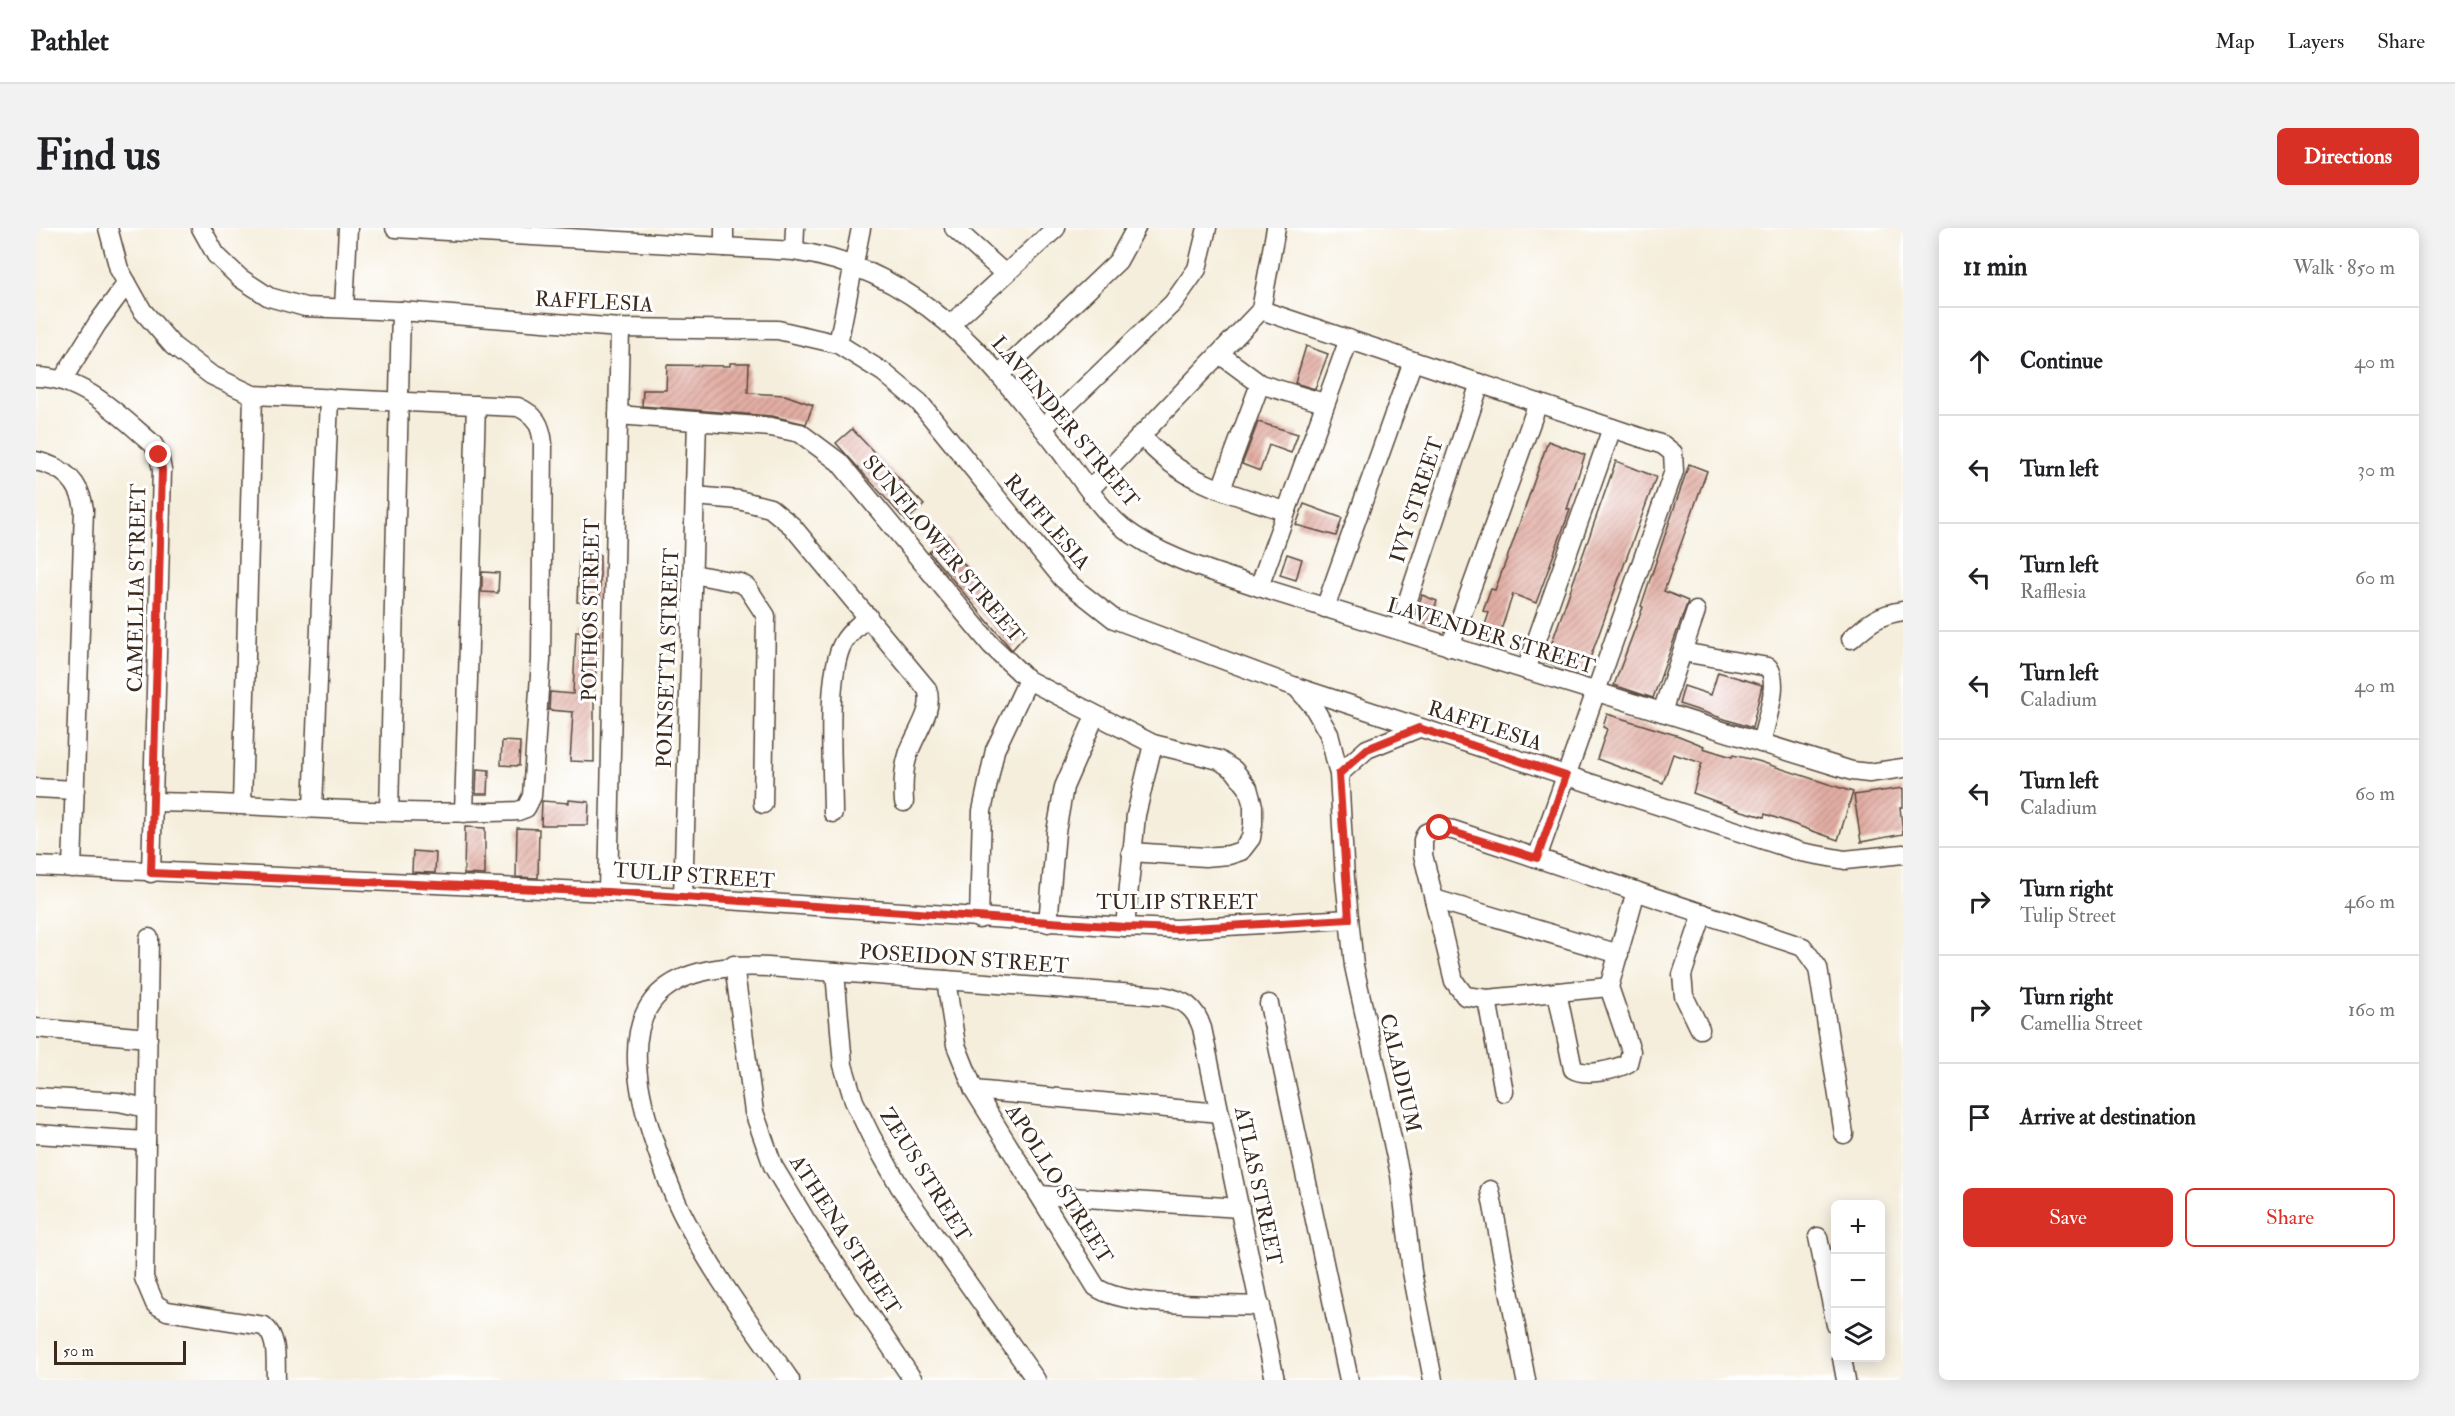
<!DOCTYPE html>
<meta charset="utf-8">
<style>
:root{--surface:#fff;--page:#f2f2f2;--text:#202124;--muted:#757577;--line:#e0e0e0;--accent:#d93025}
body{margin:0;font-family:"IM FELL Double Pica",serif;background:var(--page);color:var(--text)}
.controls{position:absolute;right:18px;bottom:18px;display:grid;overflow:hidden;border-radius:9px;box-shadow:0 3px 15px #0003}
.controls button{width:54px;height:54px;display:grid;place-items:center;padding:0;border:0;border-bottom:2px solid var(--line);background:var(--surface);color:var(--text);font:30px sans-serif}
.scale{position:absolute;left:18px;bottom:15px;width:132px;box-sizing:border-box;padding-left:6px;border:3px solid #3b2a1e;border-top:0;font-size:16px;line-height:21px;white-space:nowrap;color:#3b2a1e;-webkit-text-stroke:4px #fff;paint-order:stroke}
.stop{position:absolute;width:18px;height:18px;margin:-14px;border:4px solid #d93025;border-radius:50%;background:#fff}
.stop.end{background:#d93025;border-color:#fff;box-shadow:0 2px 6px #0008}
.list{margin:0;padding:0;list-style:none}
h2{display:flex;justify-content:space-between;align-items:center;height:78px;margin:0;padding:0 24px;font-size:26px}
h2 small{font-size:20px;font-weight:400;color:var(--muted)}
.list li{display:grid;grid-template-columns:39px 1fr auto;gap:18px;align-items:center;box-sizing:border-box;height:108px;padding:0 24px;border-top:2px solid var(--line)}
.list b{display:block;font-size:22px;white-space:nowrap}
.list p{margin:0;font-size:20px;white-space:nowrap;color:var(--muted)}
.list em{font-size:20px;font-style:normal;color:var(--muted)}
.actions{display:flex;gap:12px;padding:18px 24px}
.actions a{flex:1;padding:14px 0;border:2px solid var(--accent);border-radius:9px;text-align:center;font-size:21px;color:var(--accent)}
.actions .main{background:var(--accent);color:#fff}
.icon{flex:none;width:33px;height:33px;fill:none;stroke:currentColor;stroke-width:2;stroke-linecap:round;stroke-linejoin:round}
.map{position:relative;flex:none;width:1867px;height:1152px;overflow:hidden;border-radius:9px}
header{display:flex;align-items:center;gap:36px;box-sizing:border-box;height:84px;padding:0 30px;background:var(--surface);border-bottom:2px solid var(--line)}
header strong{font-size:28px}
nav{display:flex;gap:33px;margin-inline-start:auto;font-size:21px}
.intro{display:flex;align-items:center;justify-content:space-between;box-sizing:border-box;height:144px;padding:0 36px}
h1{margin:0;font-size:42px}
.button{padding:15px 27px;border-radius:9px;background:var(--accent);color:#fff;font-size:21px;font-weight:700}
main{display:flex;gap:36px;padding:0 36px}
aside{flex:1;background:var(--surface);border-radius:9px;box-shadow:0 3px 15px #0003}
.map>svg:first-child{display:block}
</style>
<header>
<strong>Pathlet</strong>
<nav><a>Map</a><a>Layers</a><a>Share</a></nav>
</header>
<div class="intro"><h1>Find us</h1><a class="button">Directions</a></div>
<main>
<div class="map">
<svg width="1867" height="1152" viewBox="0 0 1867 1152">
<defs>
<pattern id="building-hatch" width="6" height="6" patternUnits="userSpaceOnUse" patternTransform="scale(1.5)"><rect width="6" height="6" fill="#e3aea4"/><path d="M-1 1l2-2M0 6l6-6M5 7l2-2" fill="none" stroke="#b98e85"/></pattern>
</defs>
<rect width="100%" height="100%" fill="#fff"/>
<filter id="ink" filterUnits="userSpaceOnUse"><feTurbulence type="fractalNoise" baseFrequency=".0167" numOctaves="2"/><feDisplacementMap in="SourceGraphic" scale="12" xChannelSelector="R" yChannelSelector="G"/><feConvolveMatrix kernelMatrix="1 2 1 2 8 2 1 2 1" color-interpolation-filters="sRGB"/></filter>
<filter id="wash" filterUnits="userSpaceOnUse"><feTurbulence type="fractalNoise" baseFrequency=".008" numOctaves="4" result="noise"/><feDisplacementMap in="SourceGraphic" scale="24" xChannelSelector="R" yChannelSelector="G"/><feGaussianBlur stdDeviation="1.35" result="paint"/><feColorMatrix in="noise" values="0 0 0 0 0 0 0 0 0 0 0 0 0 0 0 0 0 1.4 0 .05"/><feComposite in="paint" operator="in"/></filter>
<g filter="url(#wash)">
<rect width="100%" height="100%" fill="#f5eedc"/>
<g id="blocks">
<g fill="url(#building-hatch)">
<path d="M1270 118 1292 126 1279 161 1259 155Z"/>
<path d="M694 135H713L712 165 749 167 777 177 770 196 736 188 606 178 607 162H630L631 137 694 138Z"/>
<path d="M1222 194 1262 206 1255 225 1233 217 1224 243 1206 236Z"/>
<path d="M816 201 888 277 870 293 800 215Z"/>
<path d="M1512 213 1549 227 1531 281 1534 282 1500 375 1477 366 1460 417 1444 411 1453 385 1447 383 1455 361 1459 362 1477 314Z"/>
<path d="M1580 233 1620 249 1548 447 1509 434Z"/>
<path d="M1653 236 1671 243 1628 363 1652 373 1617 470 1578 457 1607 379 1605 378Z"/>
<path d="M1268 276 1306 290 1300 308 1260 297Z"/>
<path d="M910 310 924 327 922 329 971 386 969 388 990 406 976 422 893 324Z"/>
<path d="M543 326 564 327V375L541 374Z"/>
<path d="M1251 326 1266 331 1260 352 1244 347Z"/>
<path d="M446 344 463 345 462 365 446 364Z"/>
<path d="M1386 367 1401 373 1393 397 1378 391Z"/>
<path d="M540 403 563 404 558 467V534L534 533 537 484 513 482 514 464 537 466Z"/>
<path d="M1682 444 1726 457 1716 500 1643 476 1648 458 1675 467Z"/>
<path d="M1571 486 1643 508 1668 518 1667 520 1696 529 1697 527 1722 533 1817 564 1802 612 1729 586 1728 589 1706 583 1657 565 1666 535 1637 526 1627 555 1561 531 1571 501 1567 499Z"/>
<path d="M466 513 484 514 483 538 465 537Z"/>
<path d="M441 541 453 542 452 566H440Z"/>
<path d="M1867 560V579H1864L1867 606 1825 614 1818 567Z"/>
<path d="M533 572 553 574 552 597H505L506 573 533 575Z"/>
<path d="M429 599 449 600V647L428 646Z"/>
<path d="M481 600 503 601 502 650 480 649Z"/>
<path d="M377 623 400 625 399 645 376 644Z"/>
</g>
</g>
</g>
<g filter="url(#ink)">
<use href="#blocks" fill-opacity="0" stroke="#57473a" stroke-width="1.5"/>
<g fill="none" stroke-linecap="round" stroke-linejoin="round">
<defs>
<g id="street">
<path d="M72 0 83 41 106 82 137 118 175 147 217 167 482 179C500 187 505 197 507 216L505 432 496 568 490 580 482 583C361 589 240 576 119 574"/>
<path d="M165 0 180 27 204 50 233 69 269 79 365 83 584 100 742 102 802 116 847 144 883 174 1027 351 1078 391 1260 459 1765 624 1809 632 1867 626"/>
<path d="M359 0 758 23C883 41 950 127 1023 221 1041 245 1063 280 1086 299 1126 330 1175 343 1223 359L1816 543 1833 545 1867 540"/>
<path d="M918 0 969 46"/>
<path d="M688 19V0"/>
<path d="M758 23 759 0"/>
<path d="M308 80 312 0"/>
<path d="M1225 82 1627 217 1637 225 1638 243 1501 630"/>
<path d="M915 96 1020 0"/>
<path d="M802 116 825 0"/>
<path d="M1185 127 1224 156 1288 175"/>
<path d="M964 146 1082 33 1100 0"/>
<path d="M0 149C47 149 83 187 117 216L123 227 126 242 115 645"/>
<path d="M26 152 61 96 91 55"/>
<path d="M582 187 735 199 764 205 803 234 955 417 992 452 1117 516 1183 532 1198 542 1212 560 1217 578V596L1215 610 1205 623 1193 627 1169 629 1095 624"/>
<path d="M1007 200 1137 75 1161 41 1171 0"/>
<path d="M1104 207C1113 216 1122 225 1132 233 1164 259 1210 270 1249 283"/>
<path d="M0 233C27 239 44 253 48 281L36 640"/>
<path d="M1054 261 1225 82 1240 0"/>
<path d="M1185 261 1224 156"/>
<path d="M659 268 703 272 734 280 756 298 891 461C899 483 878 506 872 527 867 542 867 558 868 574"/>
<path d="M657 346 704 355 711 359 730 388 727 576"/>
<path d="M1223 359 1313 111"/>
<path d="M1289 380 1377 133"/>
<path d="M1362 402 1444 155"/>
<path d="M1815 411C1832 395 1844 386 1867 383"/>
<path d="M1414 419 1502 175"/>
<path d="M1646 424 1732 439C1745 454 1729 496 1725 515"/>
<path d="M1490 442 1576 200"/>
<path d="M1261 460 1277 478 1293 506 1303 546 1309 651 1318 738 1364 947 1376 1044 1397 1152"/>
<path d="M1626 484 1660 383"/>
<path d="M1303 546 1331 521 1383 500"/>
<path d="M0 560 39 562"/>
<path d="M206 576 217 167"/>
<path d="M277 580 293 170"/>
<path d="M353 584 365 83"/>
<path d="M428 585 440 177"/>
<path d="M797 585C797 545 789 448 807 415 812 405 824 396 832 388"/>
<path d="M0 638 572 664 1089 699 1140 701 1313 691"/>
<path d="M572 664 584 100"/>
<path d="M647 669 661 193"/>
<path d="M1398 671 1583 726"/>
<path d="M943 691 946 583 959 522 992 452"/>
<path d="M1012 695 1020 604 1028 559 1059 488"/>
<path d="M1089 699 1100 587 1117 516"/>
<path d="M113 710 108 1050 119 1076 131 1083 228 1098C243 1111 239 1133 240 1152"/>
<path d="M698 737 718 884 737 938 769 991 877 1152"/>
<path d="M799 744 807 837 818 873 835 908 864 959 1000 1152"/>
<path d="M910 752 920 817 938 862 1060 1059C1087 1080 1187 1076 1225 1078"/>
<path d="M1573 759 1451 771 1429 768 1418 753 1398 671 1387 627V612L1390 605 1404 600 1417 602 1767 719 1782 740 1808 906"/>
<path d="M1521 764 1537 841C1550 849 1579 842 1592 835L1595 823 1573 759 1600 663"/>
<path d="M1451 771 1468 864"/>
<path d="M1233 776 1313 1152"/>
<path d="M0 800 112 810"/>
<path d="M1664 801 1648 768 1646 747 1667 685"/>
<path d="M938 862 1184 885"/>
<path d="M0 869 83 874 110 880"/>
<path d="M0 906 110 913"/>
<path d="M1454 962 1490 1152"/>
<path d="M1004 967 1204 980"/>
<path d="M1782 1009 1800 1097"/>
<path d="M1806 1130 1810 1152"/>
<path d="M754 1152C718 1100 678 1048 649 991 635 965 625 935 616 907 579 794 606 733 732 739L1127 768C1148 772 1159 779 1166 800L1239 1152"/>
</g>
</defs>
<use href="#street" stroke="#57473a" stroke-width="21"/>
<use href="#street" stroke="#fff" stroke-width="18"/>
</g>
</g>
<g fill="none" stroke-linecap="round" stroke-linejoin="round" filter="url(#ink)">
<path stroke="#d93025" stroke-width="8" d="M123 227 126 242 115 645 572 664 1089 699 1140 701 1313 691 1303 546 1331 521 1383 500 1530 548 1501 630 1404 600"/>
</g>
<g text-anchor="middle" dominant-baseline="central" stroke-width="6" stroke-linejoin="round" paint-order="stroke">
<g font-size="21" fill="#3b2a1e" stroke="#fff">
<text transform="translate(558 74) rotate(3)">RAFFLESIA</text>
<text transform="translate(1029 194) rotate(50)">LAVENDER STREET</text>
<text transform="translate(1381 272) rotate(-72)">IVY STREET</text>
<text transform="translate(1011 294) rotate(49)">RAFFLESIA</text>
<text transform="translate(907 321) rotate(50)">SUNFLOWER STREET</text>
<text transform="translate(101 360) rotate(-89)">CAMELLIA STREET</text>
<text transform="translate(555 382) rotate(-89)">POTHOS STREET</text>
<text transform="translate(1455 408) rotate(17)">LAVENDER STREET</text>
<text transform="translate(632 430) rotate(-88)">POINSETTA STREET</text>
<text transform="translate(1449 498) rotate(18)">RAFFLESIA</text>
<text transform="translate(658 648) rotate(4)">TULIP STREET</text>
<text x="1141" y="674">TULIP STREET</text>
<text transform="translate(928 731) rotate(4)">POSEIDON STREET</text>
<text transform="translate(1364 845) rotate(77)">CALADIUM</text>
<text transform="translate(889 947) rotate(58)">ZEUS STREET</text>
<text transform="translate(1023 956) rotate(58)">APOLLO STREET</text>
<text transform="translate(1222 958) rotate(78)">ATLAS STREET</text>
<text transform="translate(809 1007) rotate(57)">ATHENA STREET</text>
</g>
</g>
</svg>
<div class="controls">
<button>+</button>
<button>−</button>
<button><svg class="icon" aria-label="layers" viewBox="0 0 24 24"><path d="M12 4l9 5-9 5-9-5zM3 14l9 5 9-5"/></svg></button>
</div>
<div class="scale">50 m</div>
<div class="stop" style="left:1404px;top:600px"></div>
<div class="stop end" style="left:123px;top:227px"></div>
</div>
<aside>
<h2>11 min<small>Walk · 850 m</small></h2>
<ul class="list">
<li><svg class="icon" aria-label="ahead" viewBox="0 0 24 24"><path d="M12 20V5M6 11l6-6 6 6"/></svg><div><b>Continue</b></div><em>40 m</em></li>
<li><svg class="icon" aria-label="left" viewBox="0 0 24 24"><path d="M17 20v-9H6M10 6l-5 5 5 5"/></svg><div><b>Turn left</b></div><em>30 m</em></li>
<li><svg class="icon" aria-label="left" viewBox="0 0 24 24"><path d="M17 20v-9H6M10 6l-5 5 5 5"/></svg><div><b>Turn left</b><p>Rafflesia</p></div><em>60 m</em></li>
<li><svg class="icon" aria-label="left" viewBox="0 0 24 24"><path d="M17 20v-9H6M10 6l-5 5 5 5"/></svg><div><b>Turn left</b><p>Caladium</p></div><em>40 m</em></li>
<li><svg class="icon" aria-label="left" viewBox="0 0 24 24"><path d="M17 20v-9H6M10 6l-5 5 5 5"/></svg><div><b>Turn left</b><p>Caladium</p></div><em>60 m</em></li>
<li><svg class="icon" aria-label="right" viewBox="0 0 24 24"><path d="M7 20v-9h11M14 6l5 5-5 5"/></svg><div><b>Turn right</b><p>Tulip Street</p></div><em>460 m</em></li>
<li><svg class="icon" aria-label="right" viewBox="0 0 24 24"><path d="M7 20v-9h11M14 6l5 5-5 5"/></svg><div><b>Turn right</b><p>Camellia Street</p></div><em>160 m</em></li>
<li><svg class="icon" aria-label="arrive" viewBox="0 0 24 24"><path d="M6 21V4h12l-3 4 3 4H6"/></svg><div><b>Arrive at destination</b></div></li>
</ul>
<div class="actions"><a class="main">Save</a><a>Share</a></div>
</aside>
</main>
